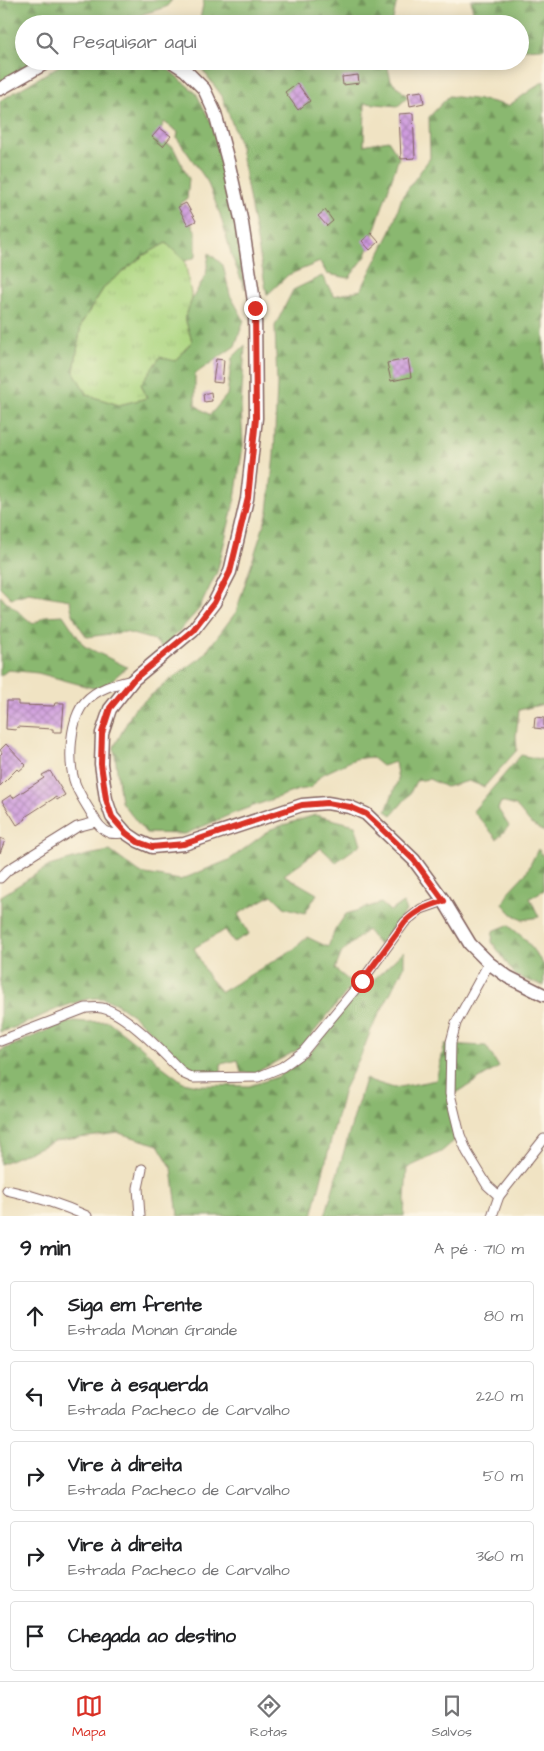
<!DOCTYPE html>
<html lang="pt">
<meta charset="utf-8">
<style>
:root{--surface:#fff;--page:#f2f2f2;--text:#202124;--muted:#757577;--line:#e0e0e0;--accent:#d93025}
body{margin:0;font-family:"Architects Daughter",sans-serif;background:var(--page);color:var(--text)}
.stop{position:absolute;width:15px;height:15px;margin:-11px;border:4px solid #d93025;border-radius:50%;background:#fff}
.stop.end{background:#d93025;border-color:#fff;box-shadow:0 1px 5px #0008}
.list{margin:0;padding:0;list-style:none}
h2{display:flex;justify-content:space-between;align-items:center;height:65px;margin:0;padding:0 20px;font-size:21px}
h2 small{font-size:16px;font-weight:400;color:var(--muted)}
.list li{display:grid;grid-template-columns:32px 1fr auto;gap:15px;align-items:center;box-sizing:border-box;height:70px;margin:0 10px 10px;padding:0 10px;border:1px solid var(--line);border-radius:5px}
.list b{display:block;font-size:19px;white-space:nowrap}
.list p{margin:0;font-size:16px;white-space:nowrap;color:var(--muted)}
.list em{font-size:16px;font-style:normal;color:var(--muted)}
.icon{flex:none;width:28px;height:28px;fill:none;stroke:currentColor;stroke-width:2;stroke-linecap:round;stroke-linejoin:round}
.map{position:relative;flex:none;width:544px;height:1216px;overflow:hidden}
.search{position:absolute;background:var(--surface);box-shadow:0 2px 12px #0003;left:15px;right:15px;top:15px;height:55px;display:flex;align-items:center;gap:12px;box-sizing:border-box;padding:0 18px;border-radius:28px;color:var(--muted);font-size:19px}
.sheet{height:465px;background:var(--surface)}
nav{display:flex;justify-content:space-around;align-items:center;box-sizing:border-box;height:70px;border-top:1px solid var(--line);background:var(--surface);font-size:14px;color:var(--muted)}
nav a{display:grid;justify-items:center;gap:2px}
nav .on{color:var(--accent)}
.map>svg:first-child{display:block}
</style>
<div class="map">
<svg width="544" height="1216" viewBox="0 0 544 1216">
<defs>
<pattern id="grass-tufts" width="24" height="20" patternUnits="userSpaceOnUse" patternTransform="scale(1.25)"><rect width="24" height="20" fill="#aed782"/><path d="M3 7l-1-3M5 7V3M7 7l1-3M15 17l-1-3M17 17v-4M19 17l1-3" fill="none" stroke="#97b870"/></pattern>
<pattern id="forest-firs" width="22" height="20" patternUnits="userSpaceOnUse" patternTransform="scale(1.25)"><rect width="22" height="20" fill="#8ab870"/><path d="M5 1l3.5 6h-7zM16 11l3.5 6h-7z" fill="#73955c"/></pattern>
<pattern id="building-cross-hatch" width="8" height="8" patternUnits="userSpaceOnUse" patternTransform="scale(1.25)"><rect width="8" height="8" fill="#cd9add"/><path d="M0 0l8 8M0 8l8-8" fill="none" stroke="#a87db3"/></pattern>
</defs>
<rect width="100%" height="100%" fill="#fcf5e5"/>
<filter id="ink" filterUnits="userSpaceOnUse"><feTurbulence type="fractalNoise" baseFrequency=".02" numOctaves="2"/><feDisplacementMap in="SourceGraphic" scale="10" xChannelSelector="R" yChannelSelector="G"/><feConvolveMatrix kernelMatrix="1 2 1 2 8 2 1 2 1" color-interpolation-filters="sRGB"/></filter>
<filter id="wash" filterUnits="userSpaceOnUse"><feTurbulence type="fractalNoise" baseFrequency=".0096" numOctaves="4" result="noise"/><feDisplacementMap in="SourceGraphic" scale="20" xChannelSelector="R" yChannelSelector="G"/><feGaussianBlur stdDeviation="1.12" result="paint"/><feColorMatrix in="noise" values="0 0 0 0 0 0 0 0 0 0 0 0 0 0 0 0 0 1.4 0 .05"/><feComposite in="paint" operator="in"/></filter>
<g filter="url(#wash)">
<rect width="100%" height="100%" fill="#f0e3c3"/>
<path fill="url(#grass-tufts)" stroke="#7c7b56" d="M166 243 185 261 192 299 185 318 192 341 175 361 141 384 147 398 119 405 87 395 74 372 81 324 105 286 144 255Z"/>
<g fill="url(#forest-firs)" stroke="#6a6c4e">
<path d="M0 0H172L166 7 143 14 134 24H24V61H36L14 76 0 82Z"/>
<path d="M204 0H397L392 24H199Z"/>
<path d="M471 0H544V48L520 49V24H475Z"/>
<path d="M67 61H143L169 70 196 93 218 136 233 207 245 289 232 257 220 214 207 181 177 138 178 132 164 122 157 138 173 147 189 179 187 199 180 204 196 232V257L185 261 166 243 144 255 105 286 81 324 74 372 87 395 119 405 147 398 141 384 160 357 175 361 192 341 185 318 192 299 206 275 209 253 223 265 230 295 244 320 235 346 195 374V405L210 415 227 395 232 358 245 345 241 406 243 445 235 499 217 572 199 609 163 649 154 640 125 632 87 637C78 625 71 615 70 600L29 593 11 598 0 587V101Z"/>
<path d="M196 61H386L391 80 408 97 398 106 365 103 364 145 388 140 399 157 366 256 349 278 327 274 320 262 288 275 267 295 239 142 222 96Z"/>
<path d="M544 81V704L519 710 516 736 517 750 484 787 469 781 446 787 429 779 416 781 409 795 392 815 386 811 398 780 395 762 382 766 371 757 355 759 321 775 311 788 298 790 234 813 185 834 146 833 121 802 114 747 134 709 171 679 202 657 236 612 268 512 274 455 277 384 275 326 293 290 322 276 334 296 361 290 391 231 402 197 430 158 429 117 449 96 489 101 508 106Z"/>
<path d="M0 596 33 624 46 616 63 615 84 646 127 667 100 690 38 673 8 670 0 676Z"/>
<path d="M521 755 544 760V832L530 823 516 806 501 802 498 809 509 826 497 839 473 811Z"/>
<path d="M315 815 355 825 361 844 336 862 321 848 284 875 317 894 305 913 284 907 272 895 238 914 249 934 234 942 225 930 194 948 209 978 221 992 294 949 307 937 328 947 335 930 346 914 381 903 390 911 403 903 406 911 379 945 367 930 342 952 335 969 353 984 301 1048 255 1073H241L238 1060 221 1064V1075L194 1076C174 1057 126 997 97 998 89 998 76 1002 68 1005 44 1013 24 1026 0 1032L1 896 49 866 87 855 110 851 140 873 180 880 229 860 271 829Z"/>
<path d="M538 849 544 857V890L530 898 539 917 522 920 512 914 503 904 509 891 526 873Z"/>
<path d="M508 925 525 939 544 965V986L516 976 492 942 493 931Z"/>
<path d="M404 951V967L371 1030 362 1053 344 1089 312 1216H178L172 1168 158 1145 119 1133 55 1141 0 1164V1051L57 1026 74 1021 87 1022 108 1021 144 1049 163 1067 183 1082 198 1085 249 1086 277 1077 301 1062 315 1047 343 1009Z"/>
<path d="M445 1044 486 1046 499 1067 453 1095 455 1140 441 1152 407 1168 404 1216H325L365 1079 394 1088 436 1080Z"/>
</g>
<g id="blocks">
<g fill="url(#building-cross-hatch)">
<path d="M358 75 359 83 343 85 342 77Z"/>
<path d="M297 83 310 101 298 110 285 92Z"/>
<path d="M422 91 424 103 410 106 408 93Z"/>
<path d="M413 113 415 158 401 159 399 114Z"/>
<path d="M160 128 171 136 163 146 152 137Z"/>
<path d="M186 203 196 221 188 225 178 207Z"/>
<path d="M325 210 333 221 327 226 318 216Z"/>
<path d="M371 233 379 242 370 250 362 241Z"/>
<path d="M216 359 224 360 222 383 213 382Z"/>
<path d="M408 359 411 377 391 381 387 363Z"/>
<path d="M211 392 212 401 204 402 203 394Z"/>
<path d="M7 701H18V705L54 706 55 703H64L62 732H53V729L17 727 16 730 6 729Z"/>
<path d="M535 717 544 718V729L534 728Z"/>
<path d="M6 744 26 765 19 771 17 769 0 786V755L2 753 0 750Z"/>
<path d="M50 771 65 795 57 800 56 797 25 817 26 819 17 825 2 801 11 795 13 798 44 778 42 775Z"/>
<path d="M0 838 5 840 0 853Z"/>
</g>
</g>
</g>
<g filter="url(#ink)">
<use href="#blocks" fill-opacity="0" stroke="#846460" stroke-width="1"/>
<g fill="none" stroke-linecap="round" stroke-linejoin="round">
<defs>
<g id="minor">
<path d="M126 833C121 833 115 834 110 833 100 830 95 819 90 811 84 801 77 791 74 780 68 759 70 719 85 702 97 688 116 684 133 680"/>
<path d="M0 878 8 870 77 827 96 822"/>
<path d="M489 963 456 1023 451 1042 450 1094 460 1135 467 1152 487 1185 499 1196"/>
<path d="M0 1041 86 1008C91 1008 97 1007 102 1008 127 1013 166 1056 184 1074L193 1078 258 1077 282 1067 303 1052 362 981 405 922 421 909 444 901"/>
<path d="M7 1190C35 1196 60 1204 87 1216"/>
<path d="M140 1216 138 1188 142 1169"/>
<path d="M492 1216 499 1196 544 1139"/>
</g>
<g id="secondary">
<path d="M171 61 185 70 204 89 215 113 228 161 242 223 255 308 256 418 247 499 230 572 214 603 193 630 133 680 110 709 102 733 101 764 106 799 112 817 126 833 138 841 152 847 184 844 302 805 327 803 350 807 366 814 414 860 444 901 470 944 489 963 508 977 544 995"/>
<path d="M0 89 49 61"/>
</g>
</defs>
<use href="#minor" stroke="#846460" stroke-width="11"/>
<use href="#secondary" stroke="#846460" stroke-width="15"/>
<use href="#minor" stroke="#fff" stroke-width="9"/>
<use href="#secondary" stroke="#fff" stroke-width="12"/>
</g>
</g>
<g fill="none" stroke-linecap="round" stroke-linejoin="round" filter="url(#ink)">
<path stroke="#d93025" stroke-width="6" d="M255 308 256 418 248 498 230 572 214 603 193 630 133 680 110 708 102 733 101 764 106 799 112 817 126 833 138 842 152 847 184 844 302 805 327 803 350 807 366 814 379 826 414 860 444 901C428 906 417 910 405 922L362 981"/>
</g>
</svg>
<div class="stop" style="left:362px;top:981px"></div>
<div class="stop end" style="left:255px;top:308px"></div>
<div class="search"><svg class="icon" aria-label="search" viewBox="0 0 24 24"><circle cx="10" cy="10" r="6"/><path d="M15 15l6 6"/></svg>Pesquisar aqui</div>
</div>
<section class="sheet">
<h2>9 min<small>A pé · 710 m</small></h2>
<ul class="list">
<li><svg class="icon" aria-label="ahead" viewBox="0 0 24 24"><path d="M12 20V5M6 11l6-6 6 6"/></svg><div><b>Siga em frente</b><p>Estrada Monan Grande</p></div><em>80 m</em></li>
<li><svg class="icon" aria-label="left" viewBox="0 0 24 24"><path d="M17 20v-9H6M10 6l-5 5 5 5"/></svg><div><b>Vire à esquerda</b><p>Estrada Pacheco de Carvalho</p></div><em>220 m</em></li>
<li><svg class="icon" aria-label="right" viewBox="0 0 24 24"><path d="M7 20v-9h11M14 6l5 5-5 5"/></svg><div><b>Vire à direita</b><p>Estrada Pacheco de Carvalho</p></div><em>50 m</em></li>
<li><svg class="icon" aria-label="right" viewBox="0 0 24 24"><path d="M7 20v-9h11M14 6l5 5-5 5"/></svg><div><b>Vire à direita</b><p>Estrada Pacheco de Carvalho</p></div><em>360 m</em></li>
<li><svg class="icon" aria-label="arrive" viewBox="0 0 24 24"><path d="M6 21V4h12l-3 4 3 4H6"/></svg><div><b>Chegada ao destino</b></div></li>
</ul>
</section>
<nav>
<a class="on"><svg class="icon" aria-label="map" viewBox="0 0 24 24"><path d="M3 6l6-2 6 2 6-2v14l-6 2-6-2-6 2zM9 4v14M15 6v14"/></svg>Mapa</a>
<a><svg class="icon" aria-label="directions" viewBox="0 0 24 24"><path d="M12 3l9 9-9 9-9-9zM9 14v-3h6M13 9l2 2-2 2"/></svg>Rotas</a>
<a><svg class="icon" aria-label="saved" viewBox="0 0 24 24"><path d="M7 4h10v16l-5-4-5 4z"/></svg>Salvos</a>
</nav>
